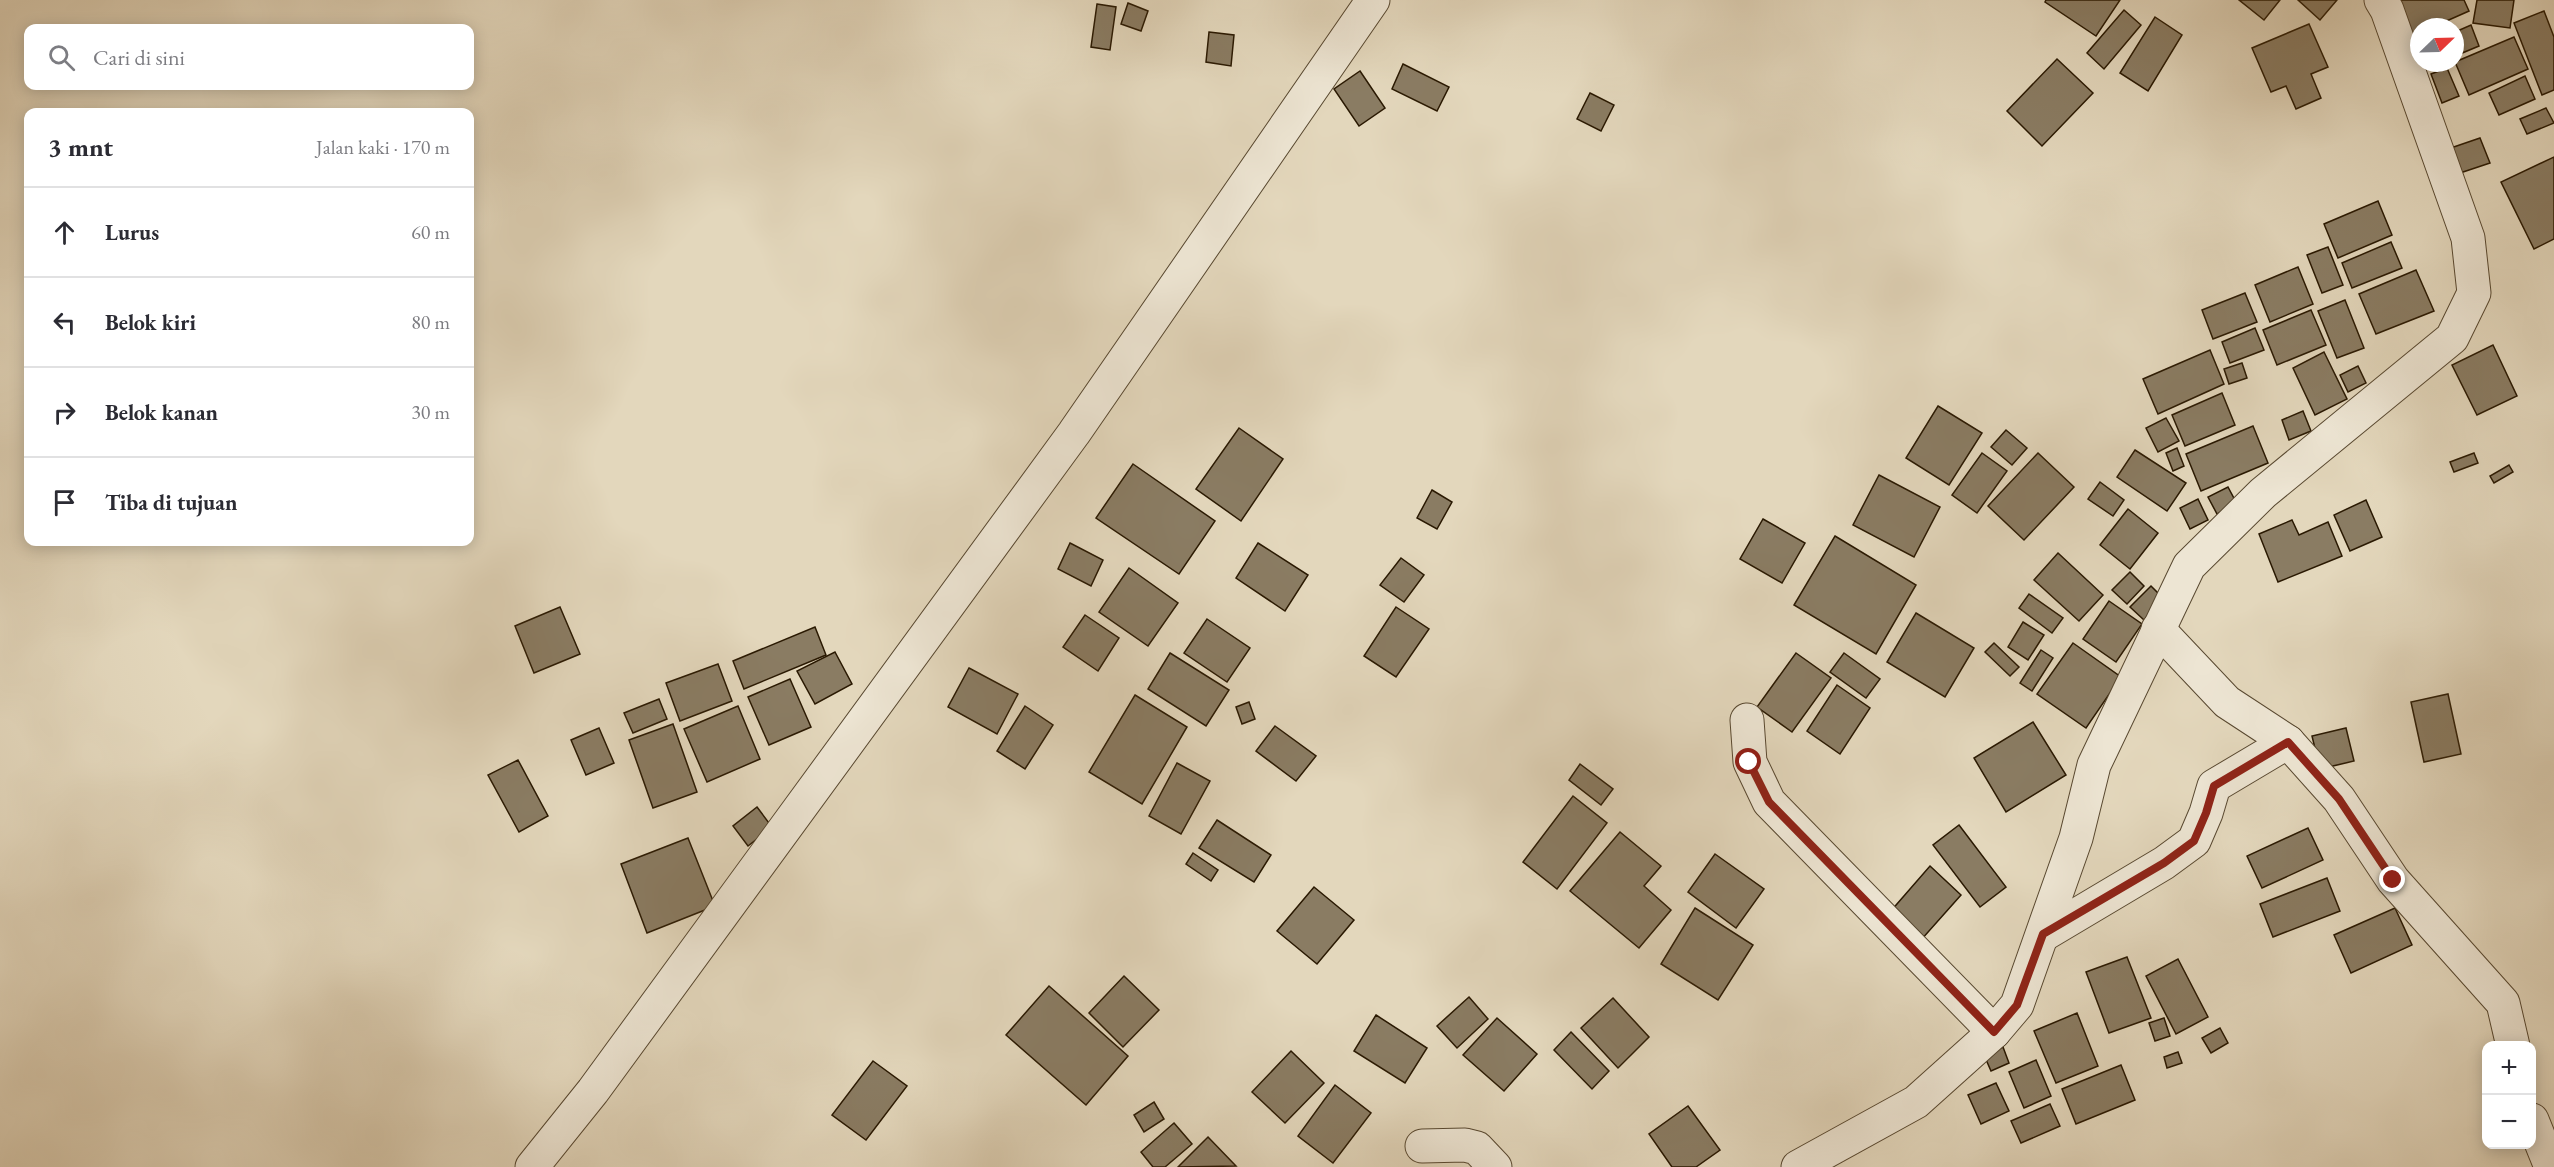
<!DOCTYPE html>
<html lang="id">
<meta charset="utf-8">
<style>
:root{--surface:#fff;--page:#f7f7f7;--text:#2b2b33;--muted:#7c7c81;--line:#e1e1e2}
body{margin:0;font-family:"EB Garamond",serif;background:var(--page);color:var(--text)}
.controls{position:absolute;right:18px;bottom:18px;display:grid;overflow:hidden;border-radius:12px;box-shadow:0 3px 15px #0003}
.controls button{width:54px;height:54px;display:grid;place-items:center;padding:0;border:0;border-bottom:2px solid var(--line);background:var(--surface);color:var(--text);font:30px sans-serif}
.compass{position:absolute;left:2410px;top:18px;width:54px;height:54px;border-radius:50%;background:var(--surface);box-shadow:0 3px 15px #0003;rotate:67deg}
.stop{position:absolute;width:18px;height:18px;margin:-14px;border:4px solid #8f2418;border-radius:50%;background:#fff}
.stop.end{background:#8f2418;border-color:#fff;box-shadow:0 2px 6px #0008}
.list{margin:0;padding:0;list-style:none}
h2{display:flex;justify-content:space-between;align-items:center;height:78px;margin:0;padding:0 24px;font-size:26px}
h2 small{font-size:20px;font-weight:400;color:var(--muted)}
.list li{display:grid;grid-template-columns:39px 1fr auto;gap:18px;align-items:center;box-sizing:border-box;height:90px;padding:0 24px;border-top:2px solid var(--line)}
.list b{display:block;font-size:22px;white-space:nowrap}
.list em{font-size:20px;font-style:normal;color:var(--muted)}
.icon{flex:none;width:33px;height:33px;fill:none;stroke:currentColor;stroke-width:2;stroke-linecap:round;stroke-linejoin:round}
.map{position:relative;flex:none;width:2554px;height:1167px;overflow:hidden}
.search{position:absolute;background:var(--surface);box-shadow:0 3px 15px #0003;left:24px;top:24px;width:450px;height:66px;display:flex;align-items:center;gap:15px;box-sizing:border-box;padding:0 21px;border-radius:12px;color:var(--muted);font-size:22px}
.panel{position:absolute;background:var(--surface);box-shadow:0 3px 15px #0003;left:24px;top:108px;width:450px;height:438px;border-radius:12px}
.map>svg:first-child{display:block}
</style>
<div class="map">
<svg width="2554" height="1167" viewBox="0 0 2554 1167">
<rect width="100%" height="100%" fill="#e3d7bc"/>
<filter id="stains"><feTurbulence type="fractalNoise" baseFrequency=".00333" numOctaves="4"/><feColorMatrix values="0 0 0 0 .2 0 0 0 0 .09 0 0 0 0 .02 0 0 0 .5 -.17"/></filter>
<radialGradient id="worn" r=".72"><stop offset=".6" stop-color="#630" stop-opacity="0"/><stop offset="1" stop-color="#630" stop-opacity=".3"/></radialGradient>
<g fill="#8a7c63" stroke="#2a1902" stroke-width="1.5">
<path d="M2046 0H2120L2096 36 2045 2Z"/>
<path d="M2239 0H2280L2264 20Z"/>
<path d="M2298 0H2337L2320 20Z"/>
<path d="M2402 0H2464L2469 11 2433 27H2419V33L2411 37 2396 3Z"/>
<path d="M2477 0H2514L2510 28 2473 23Z"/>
<path d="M1128 3 1148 11 1141 31 1121 24Z"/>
<path d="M1097 4 1116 7 1110 50 1091 47Z"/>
<path d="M2124 10 2141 25 2104 69 2087 53Z"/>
<path d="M2544 11 2554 37V90L2542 95 2514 23Z"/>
<path d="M2155 17 2182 35 2148 91 2120 73Z"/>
<path d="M2309 24 2328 67 2311 74 2321 98 2296 109 2286 86 2271 92 2252 48Z"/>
<path d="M2471 25 2479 46 2455 56V32Z"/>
<path d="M1209 32 1234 35 1231 66 1206 62Z"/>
<path d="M2514 37 2528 69 2469 95 2455 62Z"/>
<path d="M2057 59 2093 93 2042 146 2007 111Z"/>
<path d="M1403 64 1449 87 1437 111 1392 89Z"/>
<path d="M2447 68 2459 96 2442 103 2431 74Z"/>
<path d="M1360 71 1385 108 1359 126 1334 89Z"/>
<path d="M2525 76 2535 99 2499 115 2489 93Z"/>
<path d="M1590 93 1614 105 1601 131 1577 119Z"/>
<path d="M2546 108 2554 123 2527 134 2520 119Z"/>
<path d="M2480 138 2490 163 2451 176 2442 151Z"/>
<path d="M2554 157V239L2534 249 2501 182Z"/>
<path d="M2378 201 2392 235 2338 258 2324 224Z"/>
<path d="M2391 242 2402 268 2352 288 2342 263Z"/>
<path d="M2328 247 2343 285 2322 293 2307 255Z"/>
<path d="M2298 267 2313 304 2270 322 2255 285Z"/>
<path d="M2416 270 2434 311 2376 334 2359 294Z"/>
<path d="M2245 293 2257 322 2213 339 2202 310Z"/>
<path d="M2345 300 2364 348 2337 358 2318 311Z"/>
<path d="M2311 310 2326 345 2277 365 2263 330Z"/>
<path d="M2255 328 2264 350 2230 363 2222 342Z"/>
<path d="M2493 345 2517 396 2477 415 2452 365Z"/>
<path d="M2210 350 2224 384 2158 414 2143 379Z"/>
<path d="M2324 352 2347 399 2315 415 2293 368Z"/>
<path d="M2242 363 2247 378 2229 384 2224 369Z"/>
<path d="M2358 366 2366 383 2348 392 2340 375Z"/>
<path d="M2222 393 2235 425 2185 446 2172 415Z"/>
<path d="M1938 406 1982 433 1949 485 1906 458Z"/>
<path d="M2303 411 2311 431 2289 440 2282 420Z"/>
<path d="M2166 418 2179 441 2158 452 2146 428Z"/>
<path d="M2253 426 2268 463 2201 491 2186 454Z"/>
<path d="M1239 428 1283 459 1241 521 1196 489Z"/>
<path d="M2006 430 2027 448 2012 465 1991 447Z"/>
<path d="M2177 448 2184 466 2173 471 2166 453Z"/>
<path d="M2135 450 2186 483 2167 511 2117 477Z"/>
<path d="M1982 453 2007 471 1977 513 1952 495Z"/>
<path d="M2038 453 2074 487 2024 540 1988 506Z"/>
<path d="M2474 453 2478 463 2454 472 2450 462Z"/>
<path d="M1133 464 1215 521 1179 574 1096 518Z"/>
<path d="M2509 465 2513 472 2494 483 2490 476Z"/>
<path d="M1879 475 1940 507 1914 557 1853 525Z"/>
<path d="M2100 482 2124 500 2113 516 2088 499Z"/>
<path d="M2228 487 2237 504 2217 514 2208 497Z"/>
<path d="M1432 490 1452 502 1437 529 1417 518Z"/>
<path d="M2198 499 2208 520 2190 529 2180 508Z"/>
<path d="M2366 500 2382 537 2350 551 2334 515Z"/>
<path d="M2128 509 2158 533 2130 569 2100 545Z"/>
<path d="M1763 519 1805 543 1782 583 1740 559Z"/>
<path d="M2292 520 2299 535 2328 522 2342 556 2278 582 2259 534Z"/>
<path d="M1835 536 1916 585 1876 654 1794 605Z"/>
<path d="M1070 543 1103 560 1091 586 1058 569Z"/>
<path d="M1258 543 1308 575 1285 611 1236 578Z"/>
<path d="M2058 553 2103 595 2079 621 2034 580Z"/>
<path d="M1401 558 1424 575 1404 602 1380 585Z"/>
<path d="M1129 568 1178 603 1148 646 1099 612Z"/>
<path d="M2130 572 2144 586 2127 604 2112 590Z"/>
<path d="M2151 586 2165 600 2144 620 2130 607Z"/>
<path d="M2029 594 2063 618 2052 633 2019 608Z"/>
<path d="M2109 601 2142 624 2116 662 2083 639Z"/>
<path d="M560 607 580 654 534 673 515 626Z"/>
<path d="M1396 607 1429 629 1396 677 1364 656Z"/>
<path d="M1916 613 1974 648 1945 697 1887 662Z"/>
<path d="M1085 615 1119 638 1098 671 1063 647Z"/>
<path d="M1207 619 1250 648 1227 682 1184 653Z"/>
<path d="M2023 622 2044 635 2028 660 2008 647Z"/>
<path d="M815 627 826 655 744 689 733 661Z"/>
<path d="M1994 643 2019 667 2010 676 1985 652Z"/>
<path d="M2073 643 2121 677 2086 728 2037 694Z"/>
<path d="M2041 650 2053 658 2032 691 2020 683Z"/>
<path d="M835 652 852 684 815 704 797 671Z"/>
<path d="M1170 653 1229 690 1206 726 1148 689Z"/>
<path d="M1796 653 1831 678 1792 732 1757 707Z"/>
<path d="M1844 653 1880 679 1866 698 1830 672Z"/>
<path d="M718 664 732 701 680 721 666 683Z"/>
<path d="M969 668 1018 694 997 734 948 707Z"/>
<path d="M790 679 811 727 769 745 748 697Z"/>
<path d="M1837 685 1870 708 1840 754 1807 731Z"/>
<path d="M2448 694 2461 754 2424 762 2411 702Z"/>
<path d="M1135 695 1187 727 1142 804 1089 772Z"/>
<path d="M659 699 667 719 633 733 624 713Z"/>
<path d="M1249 702 1255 719 1242 724 1236 707Z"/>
<path d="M738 706 760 759 707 782 684 729Z"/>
<path d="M1025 706 1053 725 1025 769 997 751Z"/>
<path d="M2033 722 2066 775 2006 812 1974 758Z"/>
<path d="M673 724 697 792 653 808 629 740Z"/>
<path d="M1275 726 1316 756 1296 781 1256 751Z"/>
<path d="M599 728 614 763 586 775 571 740Z"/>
<path d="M2346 728 2354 761 2320 769 2312 736Z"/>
<path d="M518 760 548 816 519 832 488 775Z"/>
<path d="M1177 763 1210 781 1181 834 1149 816Z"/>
<path d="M1580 764 1613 789 1601 805 1569 780Z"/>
<path d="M1573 796 1607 823 1557 889 1523 862Z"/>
<path d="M757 807 772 827 748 846 733 826Z"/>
<path d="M1217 820 1271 855 1254 882 1199 848Z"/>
<path d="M1959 825 2006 887 1980 907 1933 845Z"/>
<path d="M2308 828 2323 860 2262 888 2247 856Z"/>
<path d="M1620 832 1661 866 1644 886 1671 910 1639 948 1570 891Z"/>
<path d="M688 838 715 906 647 933 621 864Z"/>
<path d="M1193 853 1218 870 1211 881 1186 864Z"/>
<path d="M1715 854 1764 889 1736 928 1688 892Z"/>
<path d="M1930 866 1961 895 1921 940 1890 912Z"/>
<path d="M2327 878 2340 911 2273 937 2260 904Z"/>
<path d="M1314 887 1354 920 1317 964 1277 931Z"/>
<path d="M1695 908 1753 945 1718 1000 1661 964Z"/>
<path d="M2395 908 2412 945 2351 973 2334 935Z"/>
<path d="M2127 957 2151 1018 2109 1033 2086 972Z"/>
<path d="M2178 959 2208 1017 2176 1034 2146 976Z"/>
<path d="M1124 976 1159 1010 1123 1047 1089 1013Z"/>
<path d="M1049 986 1128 1056 1086 1105 1006 1035Z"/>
<path d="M1469 997 1488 1019 1457 1048 1437 1026Z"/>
<path d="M1613 998 1649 1037 1618 1068 1581 1028Z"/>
<path d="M2077 1013 2098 1066 2056 1083 2034 1031Z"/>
<path d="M1376 1015 1427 1048 1405 1083 1354 1051Z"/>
<path d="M1497 1018 1537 1054 1504 1091 1463 1055Z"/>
<path d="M2164 1018 2170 1036 2155 1041 2149 1023Z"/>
<path d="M2220 1028 2228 1043 2211 1053 2202 1038Z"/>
<path d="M1571 1032 1609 1071 1592 1089 1554 1050Z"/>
<path d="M2003 1047 2009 1063 1991 1071 1984 1055Z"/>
<path d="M1291 1051 1324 1083 1285 1123 1252 1092Z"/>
<path d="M2178 1052 2182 1063 2167 1068 2164 1057Z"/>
<path d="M2036 1060 2051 1096 2024 1108 2009 1072Z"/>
<path d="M873 1061 907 1086 866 1140 832 1115Z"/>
<path d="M2121 1065 2135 1100 2076 1124 2062 1089Z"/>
<path d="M1996 1083 2009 1111 1981 1124 1968 1095Z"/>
<path d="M1335 1085 1371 1113 1333 1163 1298 1136Z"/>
<path d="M1154 1102 1164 1119 1144 1132 1134 1115Z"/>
<path d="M2050 1104 2060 1126 2021 1143 2011 1121Z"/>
<path d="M1688 1106 1720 1150 1696 1167H1672L1649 1134Z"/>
<path d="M1174 1123 1192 1144 1165 1167H1153L1141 1152Z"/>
<path d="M1208 1137 1236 1166 1178 1167Z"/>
</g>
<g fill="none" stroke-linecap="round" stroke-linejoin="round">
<defs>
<g id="street">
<path d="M2158 629 2227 702 2288 742 2339 799 2393 880 2503 1003 2513 1046"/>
<path d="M1747 720 1750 762 1769 802 1994 1032 1916 1102 1798 1167"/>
<path d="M2043 935 2164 863 2194 841 2206 813 2214 786 2288 742"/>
<path d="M1994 1032 2017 1005 2076 838 2094 765 2189 566 2263 493 2452 338 2474 293 2468 238 2387 10 2381 0"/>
<path d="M2532 1120 2551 1167"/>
<path d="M1422 1146 1465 1145 1477 1148 1495 1167"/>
<path d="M532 1167 593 1091 1074 433 1373 0"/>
</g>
</defs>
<use href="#street" stroke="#584830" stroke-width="35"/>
<use href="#street" stroke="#ede5d3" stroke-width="33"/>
</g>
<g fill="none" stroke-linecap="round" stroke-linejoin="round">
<path stroke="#8f2418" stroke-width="8" d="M1749 762 1769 802 1994 1032 2017 1005 2043 934 2164 863 2194 841 2206 813 2214 786 2288 742 2339 799 2393 880"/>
</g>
<rect width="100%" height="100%" filter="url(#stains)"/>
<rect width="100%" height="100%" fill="url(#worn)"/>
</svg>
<div class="controls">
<button>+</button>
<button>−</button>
</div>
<svg class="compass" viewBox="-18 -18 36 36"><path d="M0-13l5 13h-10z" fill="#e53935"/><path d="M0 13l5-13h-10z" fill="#7c7c81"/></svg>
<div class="stop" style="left:1749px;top:762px"></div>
<div class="stop end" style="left:2393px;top:880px"></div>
<div class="search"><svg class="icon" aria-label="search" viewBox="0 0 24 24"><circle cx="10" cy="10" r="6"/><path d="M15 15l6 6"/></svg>Cari di sini</div>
<section class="panel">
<h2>3 mnt<small>Jalan kaki · 170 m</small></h2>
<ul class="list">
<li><svg class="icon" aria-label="ahead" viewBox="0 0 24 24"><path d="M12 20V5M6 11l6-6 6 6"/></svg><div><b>Lurus</b></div><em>60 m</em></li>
<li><svg class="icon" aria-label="left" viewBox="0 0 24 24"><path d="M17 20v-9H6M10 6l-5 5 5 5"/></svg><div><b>Belok kiri</b></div><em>80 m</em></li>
<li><svg class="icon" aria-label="right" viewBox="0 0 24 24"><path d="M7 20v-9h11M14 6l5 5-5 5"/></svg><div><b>Belok kanan</b></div><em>30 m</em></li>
<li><svg class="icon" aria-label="arrive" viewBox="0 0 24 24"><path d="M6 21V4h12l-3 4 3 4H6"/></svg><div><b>Tiba di tujuan</b></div></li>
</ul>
</section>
</div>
